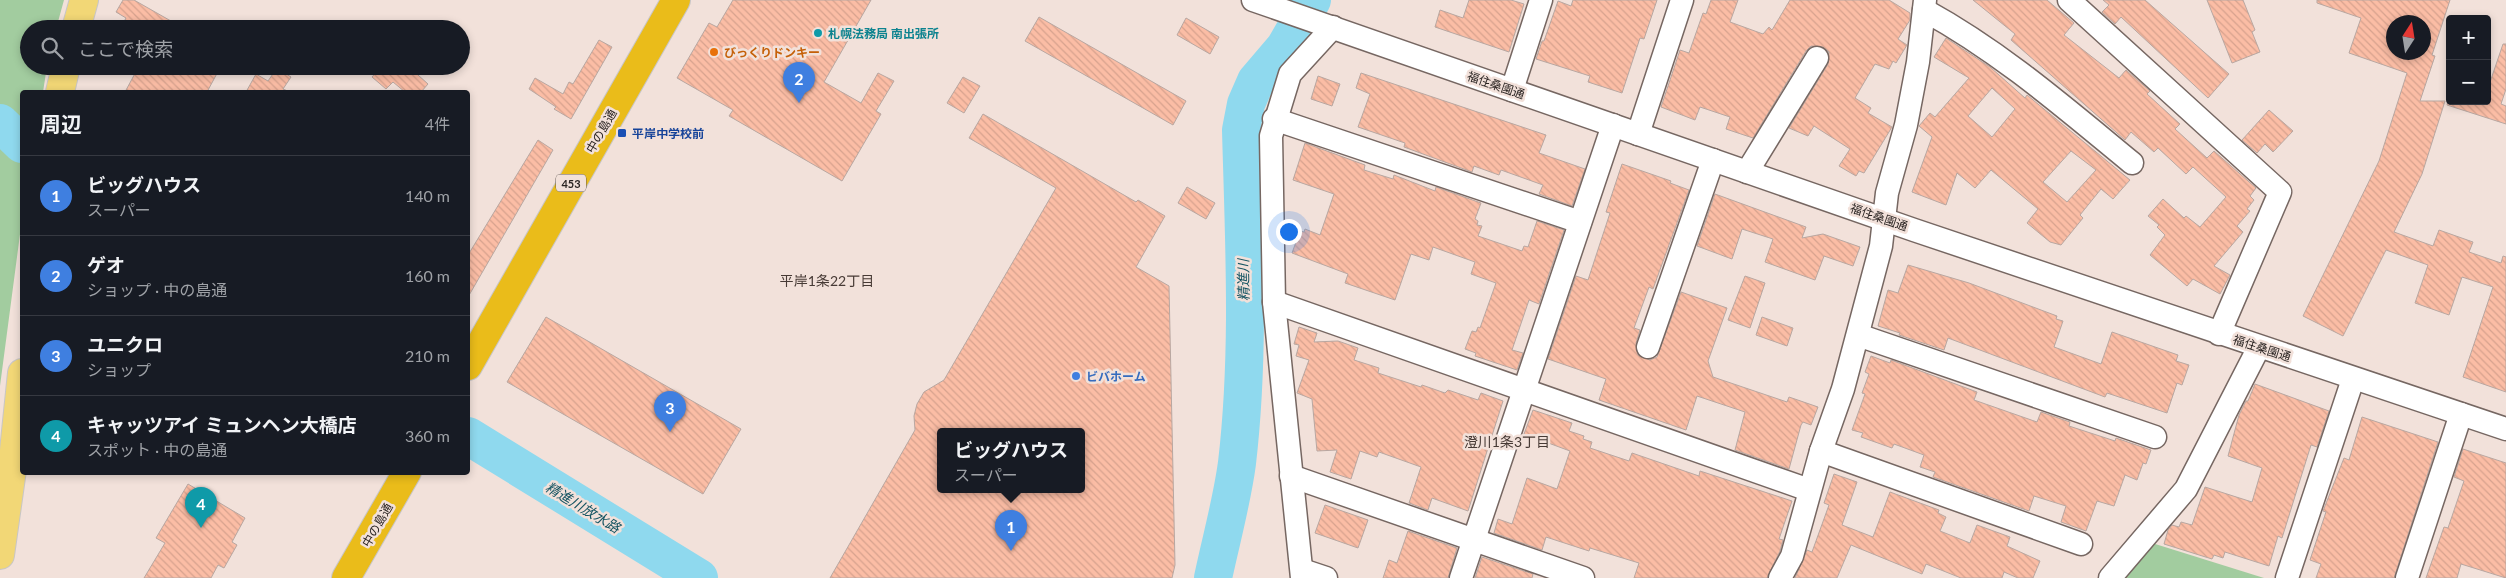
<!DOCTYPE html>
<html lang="ja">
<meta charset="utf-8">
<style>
:root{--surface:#171b24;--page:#20242c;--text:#f1f3f6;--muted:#9ea1a6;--line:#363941;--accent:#2563eb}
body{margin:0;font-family:Lato,"Noto Sans JP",sans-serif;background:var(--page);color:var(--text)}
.controls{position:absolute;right:15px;top:15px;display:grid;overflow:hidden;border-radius:5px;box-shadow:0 2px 8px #0003}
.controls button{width:45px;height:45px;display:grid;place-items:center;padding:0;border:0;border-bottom:1px solid var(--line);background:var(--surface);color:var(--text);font:25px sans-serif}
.compass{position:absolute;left:2386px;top:15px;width:45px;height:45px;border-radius:50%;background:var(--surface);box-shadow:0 2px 8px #0003;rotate:12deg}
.you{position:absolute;left:1288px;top:231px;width:18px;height:18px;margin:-12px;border:4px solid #fff;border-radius:50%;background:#1a73e8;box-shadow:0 0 0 8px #1a73e833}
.badge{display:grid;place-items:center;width:32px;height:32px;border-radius:50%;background:var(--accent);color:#fff;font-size:16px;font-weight:700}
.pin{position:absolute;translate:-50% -41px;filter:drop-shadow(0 1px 2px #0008)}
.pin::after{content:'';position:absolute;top:26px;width:18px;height:15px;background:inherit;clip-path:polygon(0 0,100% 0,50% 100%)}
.popup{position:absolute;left:937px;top:428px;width:148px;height:65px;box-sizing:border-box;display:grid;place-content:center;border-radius:5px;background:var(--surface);filter:drop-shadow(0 1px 4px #0005);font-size:16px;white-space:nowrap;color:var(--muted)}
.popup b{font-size:19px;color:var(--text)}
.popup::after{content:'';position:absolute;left:50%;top:100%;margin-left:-10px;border:10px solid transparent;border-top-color:var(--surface)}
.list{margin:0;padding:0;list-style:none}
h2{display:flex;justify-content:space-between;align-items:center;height:65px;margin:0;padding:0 20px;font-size:21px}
h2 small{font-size:16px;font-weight:400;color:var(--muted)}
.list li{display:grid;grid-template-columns:32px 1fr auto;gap:15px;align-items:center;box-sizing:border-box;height:80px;padding:0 20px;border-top:1px solid var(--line)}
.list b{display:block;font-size:19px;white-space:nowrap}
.list p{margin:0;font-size:16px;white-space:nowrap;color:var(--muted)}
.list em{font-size:16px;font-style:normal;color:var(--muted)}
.icon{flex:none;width:28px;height:28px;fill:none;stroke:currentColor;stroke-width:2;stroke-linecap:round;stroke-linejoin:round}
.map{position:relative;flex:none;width:2506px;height:578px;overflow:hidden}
.search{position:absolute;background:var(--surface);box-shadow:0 2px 8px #0003;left:20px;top:20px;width:450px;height:55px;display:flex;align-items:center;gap:12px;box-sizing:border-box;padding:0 18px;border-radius:28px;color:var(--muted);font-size:19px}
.panel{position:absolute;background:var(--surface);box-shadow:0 2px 8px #0003;left:20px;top:90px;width:450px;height:385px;border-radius:5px}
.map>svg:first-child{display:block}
</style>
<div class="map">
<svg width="2506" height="578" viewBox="0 0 2506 578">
<defs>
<pattern id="building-back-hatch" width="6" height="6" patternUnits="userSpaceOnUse" patternTransform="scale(1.25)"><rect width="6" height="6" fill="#fbbda5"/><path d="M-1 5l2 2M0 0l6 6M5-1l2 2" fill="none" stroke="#d7a28e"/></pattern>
</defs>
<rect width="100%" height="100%" fill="#f2e1da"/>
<g fill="#a2cc9f">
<path d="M0 0H64L56 29H29V66H47L43 92H22V219L0 386Z"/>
<path d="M2152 543 2264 578H2122Z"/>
</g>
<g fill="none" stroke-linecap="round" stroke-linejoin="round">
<g stroke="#8fd9ee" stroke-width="38">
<path d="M0 123 22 144"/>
<path d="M468 436 699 578"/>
<path d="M1213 578C1221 540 1232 501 1237 463 1250 352 1244 241 1241 130L1246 104 1256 81 1285 47 1312 0"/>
</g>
</g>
<g fill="url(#building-back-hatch)" stroke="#b8a7a1" fill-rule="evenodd">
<path d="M123 0H134L185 29H120L126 18 116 12Z"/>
<path d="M733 0H871L824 82 861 103 878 73 894 81 876 111 881 114 842 181 729 116 733 110 677 78 709 23 717 27Z"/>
<path d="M1469 0H1511L1524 4 1509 52 1435 27 1440 10 1463 18Z"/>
<path d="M1573 0H1657L1644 39 1640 38 1622 93 1588 82 1590 76 1536 59 1542 41H1544L1558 1 1571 6Z"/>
<path d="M1711 0H1738L1730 22 1763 34 1769 27 1772 30 1790 0H1889L1910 13V20L1898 39 1907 45 1896 63 1893 61 1889 69 1875 64 1855 98 1871 108 1868 113 1892 127 1864 173 1859 171 1856 176 1839 166 1850 149 1814 126 1808 136 1789 128 1828 64 1829 52 1823 47 1811 46 1806 51 1753 138 1726 129 1730 117 1700 107 1695 120 1661 107 1680 50 1689 53 1703 13 1706 14Z"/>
<path d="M1973 0H2047L2074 23 2064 35 2119 78 2126 70 2150 91 2147 94 2180 124 2175 129 2207 158 2214 151 2256 188 2250 196 2254 200 2247 209 2250 211 2237 226 2243 232 2214 266 2230 275 2220 294 2193 279 2187 286 2150 255 2165 235 2157 227 2159 225 2148 216 2163 199 2184 218 2186 216 2200 227 2226 197 2193 167 2186 174 2158 148 2154 152 2131 132 2125 140 2011 40 2015 34Z"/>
<path d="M2103 0H2145L2229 74 2208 98 2121 17 2115 24 2102 12 2109 5Z"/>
<path d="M2207 0H2243L2255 30 2252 32 2260 52 2232 63Z"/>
<path d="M2317 0H2450L2432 55 2435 56 2420 101H2445L2422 174 2394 232 2433 246 2439 230 2473 242 2469 252 2501 263 2503 256 2506 257V392L2463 377 2493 287 2462 277 2449 315 2415 303 2428 265 2386 250 2343 336 2303 316 2379 161 2407 73 2349 53 2361 18 2317 3ZM2394 22H2424V52H2394Z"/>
<path d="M1039 17 1186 101 1173 125 1025 41Z"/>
<path d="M1186 18 1219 37 1210 54 1177 35Z"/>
<path d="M1946 38 1990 67 2025 98 2027 95 2130 180 2113 199 2101 189 2080 215 2083 218 2061 245 2050 242 2027 223 2038 209 1991 170 1975 188 1957 173 1946 205 1912 192 1932 137 1919 126 1930 113 1935 117 1969 78 1934 57ZM1992 88 2015 109 1992 137 1968 116ZM2071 151 2096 170 2067 202 2043 182Z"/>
<path d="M599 40 612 47 571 119 554 109 556 107 529 89 535 78 563 94 569 82 573 84Z"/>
<path d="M2503 44H2506V89L2501 104 2506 106V124L2447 105 2448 101H2487V91Z"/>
<path d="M139 66H221L207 92H125Z"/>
<path d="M375 66H408L428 84 421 92H405L393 82 386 89 372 77 379 69Z"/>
<path d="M277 68 291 77 283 89 290 92H246L256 74 268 81Z"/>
<path d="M1361 73 1546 135 1539 153 1585 169 1572 206 1539 194 1543 185 1501 170 1499 175 1474 166 1472 172 1404 147 1405 143 1358 127 1370 94 1356 88Z"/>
<path d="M1318 76 1340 84 1332 106 1311 99Z"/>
<path d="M963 77 980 86 964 113 947 103Z"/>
<path d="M2269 110 2293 131 2273 152 2265 144 2257 153 2242 140Z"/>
<path d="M983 114 1136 202 1138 200 1165 216 1136 267 1169 286 1175 565 1172 578H830L915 430 914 416 917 404 924 392 944 380 1056 188 969 138ZM941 432H1081V490H941Z"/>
<path d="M538 140 553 150 468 297V255Z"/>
<path d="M1305 143 1365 165 1364 170 1393 179 1394 175 1435 191 1436 187 1481 203 1475 219 1478 221 1477 225 1482 226 1478 236 1522 251 1524 246 1528 247 1537 221 1564 230 1539 304 1529 300 1512 350 1523 353 1517 370 1475 356 1476 353 1465 349 1472 331 1476 332 1478 327 1480 328 1496 283 1471 274 1475 262 1433 247 1429 260 1411 254 1395 300 1345 283 1348 274 1292 253 1300 231 1304 232 1305 229 1320 235 1334 194 1293 180Z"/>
<path d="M1622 164 1671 181 1670 183 1689 190 1653 289 1649 287 1634 328 1640 330 1636 343 1638 355 1650 360 1657 357 1681 292 1727 308 1708 361 1713 377 1787 402 1789 397 1818 407 1811 425 1803 422 1801 425 1789 469 1735 450 1745 412 1697 396 1686 430 1599 400 1606 379 1548 359 1576 276 1588 280 1610 213 1606 212Z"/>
<path d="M1187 187 1215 203 1206 219 1178 203Z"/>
<path d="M1715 194 1806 227 1802 238 1823 234 1860 247 1853 266 1824 256 1815 280 1765 262 1773 239 1742 229 1732 259 1697 246Z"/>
<path d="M1908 265 1969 283 2057 316 2056 319 2063 321 2054 347 2101 364 2112 332 2178 355 2176 361 2189 365 2182 385 2177 383 2167 413 2107 393 2105 397 1948 338 1944 350 1899 335 1900 333 1878 326 1888 290 1898 293Z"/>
<path d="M1745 276 1765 283 1750 328 1728 320Z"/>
<path d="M546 317 741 429 703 494 507 382Z"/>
<path d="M1762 317 1793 328 1787 346 1756 335Z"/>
<path d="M1299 327 1317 333 1314 342 1338 341 1358 348 1354 360 1379 368 1378 373 1421 387 1422 385 1445 393 1448 390 1478 400 1481 393 1503 401 1468 511 1432 498 1428 510 1409 503 1421 467 1379 452 1377 457 1360 451 1351 479 1330 472 1337 450 1317 451 1312 399 1297 393 1309 360 1296 356 1299 345 1294 344Z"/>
<path d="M1871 356 1890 363 1891 360 1977 392 1974 400 2037 422 2041 412 2070 422 2069 426 2115 441 2116 438 2151 450 2146 464 2143 463 2137 480 2125 475 2114 506 2097 501 2086 531 2061 522 2066 506 2034 496 2029 511 1933 477 1935 472 1920 467 1924 455 1894 444 1892 448 1861 437 1863 433 1852 430 1865 394 1862 393 1869 374 1865 372Z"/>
<path d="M2255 384 2329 411 2317 447 2311 445 2282 538 2278 536 2269 566 2225 552 2223 558 2214 555 2212 559 2164 544 2168 530 2172 525 2179 527 2181 522 2192 525 2205 487 2252 502 2262 468 2228 456 2239 415 2246 401H2248Z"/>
<path d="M1533 410 1572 423 1569 431 1584 436 1583 439 1592 442 1590 448 1629 461 1632 453 1699 476 1700 471 1792 501 1779 539 1783 540 1780 551 1767 578H1634L1639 563 1590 548 1589 551 1546 537 1542 550 1494 533 1498 519 1512 524 1527 478 1557 489 1570 451 1524 434Z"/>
<path d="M2362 417 2438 442 2394 578H2316L2321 564 2310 560 2326 512 2323 511 2344 458 2349 460Z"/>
<path d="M2463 449 2506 463V578L2461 564 2457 578H2426L2444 527 2448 528 2464 481 2454 477Z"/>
<path d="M1834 474 1857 482 1842 525 1873 537 1890 492 1939 510 1938 513 1946 517 1940 531 1970 543 1977 525 2010 537 2007 546 2040 561 2033 578H2018L2004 572 2002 578H1961L1926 564 1922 574 1851 545 1837 578H1795L1807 550 1812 552 1829 505 1824 503Z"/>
<path d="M188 484 245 518 232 542 237 545 224 568 218 565 211 578H144L165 543 156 538Z"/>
<path d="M1325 505 1368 520 1358 548 1315 533Z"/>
<path d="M1408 531 1457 548 1448 578H1383L1389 560 1397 563Z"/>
<path d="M1482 557 1533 574 1532 578H1475Z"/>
</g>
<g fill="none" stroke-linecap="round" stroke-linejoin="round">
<defs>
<g id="minor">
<path d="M1253 0 1914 230 2506 429"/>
<path d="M2069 0 2280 192 2219 334"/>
<path d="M1924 10C2001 52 2065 108 2132 163"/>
<path d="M1512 90 1541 0"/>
<path d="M1274 119 1580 222"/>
<path d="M1638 134 1682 0"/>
<path d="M1747 172 1817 58"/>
<path d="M1274 302 1809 490"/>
<path d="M1858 335 2155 437"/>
<path d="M1648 347 1713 160"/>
<path d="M1821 451 2081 544"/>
<path d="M1291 476 1583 578"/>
<path d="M1302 570 1326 578"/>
<path d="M1302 578 1274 302 1271 136 1290 74 1333 27"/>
<path d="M1461 578 1613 125"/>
<path d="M1780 578 1792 556 1821 451 1843 389 1881 246 1887 193 1906 125 1918 62 1925 0"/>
<path d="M2110 578 2186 489 2259 347"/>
<path d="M2287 578 2353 379"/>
<path d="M2407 578 2461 414"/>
</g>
<g id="major">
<path d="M76 29 84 0"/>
<path d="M60 92 66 66"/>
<path d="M0 555 12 470 22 373"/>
</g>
<g id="highway">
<path d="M468 366 676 0"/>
<path d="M346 578 407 472"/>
</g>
</defs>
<use href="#minor" stroke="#766762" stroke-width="25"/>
<use href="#major" stroke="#c8c6c6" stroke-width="30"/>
<use href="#highway" stroke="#c8c6c6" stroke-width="30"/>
<use href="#minor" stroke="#fff" stroke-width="22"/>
<use href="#major" stroke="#f2d776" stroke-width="28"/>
<use href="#highway" stroke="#eabc1a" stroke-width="28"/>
</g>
<circle fill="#0f9aa8" stroke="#f2e1da" stroke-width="2" cx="818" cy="33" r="5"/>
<circle fill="#e8710a" stroke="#f2e1da" stroke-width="2" cx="714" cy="52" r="5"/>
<rect fill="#1a4fb4" stroke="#f2e1da" stroke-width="2" x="617" y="128" width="10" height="10" rx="2.5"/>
<circle fill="#3f7fe0" stroke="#f2e1da" stroke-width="2" cx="1076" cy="376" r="5"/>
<g text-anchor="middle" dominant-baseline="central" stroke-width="5" stroke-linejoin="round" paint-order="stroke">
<rect fill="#f2e1da" stroke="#665d59" stroke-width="1" x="556" y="174.5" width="30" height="17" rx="4"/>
<g font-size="11" font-weight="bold" fill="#2a2422">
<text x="571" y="183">453</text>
</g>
<g font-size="12" font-weight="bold" fill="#0d838f" stroke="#f2e1da" text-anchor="start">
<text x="828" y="33">札幌法務局 南出張所</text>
</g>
<g font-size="12" font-weight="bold" fill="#c56008" stroke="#f2e1da" text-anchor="start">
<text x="724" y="52">びっくりドンキー</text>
</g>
<g font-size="12" fill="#2a2422" stroke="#f2e1da">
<text transform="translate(1496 85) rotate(19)">福住桑園通</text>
<text transform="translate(601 131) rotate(-60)">中の島通</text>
<text transform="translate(1879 217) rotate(19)">福住桑園通</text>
<text transform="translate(2262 348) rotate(18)">福住桑園通</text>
<text transform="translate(377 525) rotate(-60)">中の島通</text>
</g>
<g font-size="12" font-weight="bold" fill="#164399" stroke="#f2e1da" text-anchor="start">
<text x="632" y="133">平岸中学校前</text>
</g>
<g font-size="12" font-weight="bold" fill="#366cbe" stroke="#f2e1da" text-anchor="start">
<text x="1086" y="376">ビバホーム</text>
</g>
<g font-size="14" fill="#473a35" stroke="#f2e1da">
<text x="827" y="280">平岸1条22丁目</text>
<text x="1507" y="441">澄川1条3丁目</text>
</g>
<g font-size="14" font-style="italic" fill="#155462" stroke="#f2e1da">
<text transform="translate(1243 280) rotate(-91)">精進川</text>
<text transform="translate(583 507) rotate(31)">精進川放水路</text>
</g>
</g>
</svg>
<div class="controls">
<button>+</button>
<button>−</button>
</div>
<svg class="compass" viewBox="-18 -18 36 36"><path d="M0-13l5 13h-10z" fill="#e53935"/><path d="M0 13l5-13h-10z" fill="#9ea1a6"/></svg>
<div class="you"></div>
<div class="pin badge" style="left:1011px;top:551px;background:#3f7fe0">1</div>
<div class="popup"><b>ビッグハウス</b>スーパー</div>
<div class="pin badge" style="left:799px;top:103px;background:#3f7fe0">2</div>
<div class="pin badge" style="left:670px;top:432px;background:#3f7fe0">3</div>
<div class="pin badge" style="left:201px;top:528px;background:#0f9aa8">4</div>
<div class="search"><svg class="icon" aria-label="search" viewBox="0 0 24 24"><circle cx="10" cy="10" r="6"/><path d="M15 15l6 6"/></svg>ここで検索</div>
<section class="panel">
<h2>周辺<small>4件</small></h2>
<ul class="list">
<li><span class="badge" style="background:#3f7fe0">1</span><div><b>ビッグハウス</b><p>スーパー</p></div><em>140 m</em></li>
<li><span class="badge" style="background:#3f7fe0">2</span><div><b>ゲオ</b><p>ショップ · 中の島通</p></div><em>160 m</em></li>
<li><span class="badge" style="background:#3f7fe0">3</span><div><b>ユニクロ</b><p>ショップ</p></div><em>210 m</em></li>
<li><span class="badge" style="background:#0f9aa8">4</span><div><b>キャッツアイ ミュンヘン大橋店</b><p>スポット · 中の島通</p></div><em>360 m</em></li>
</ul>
</section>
</div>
